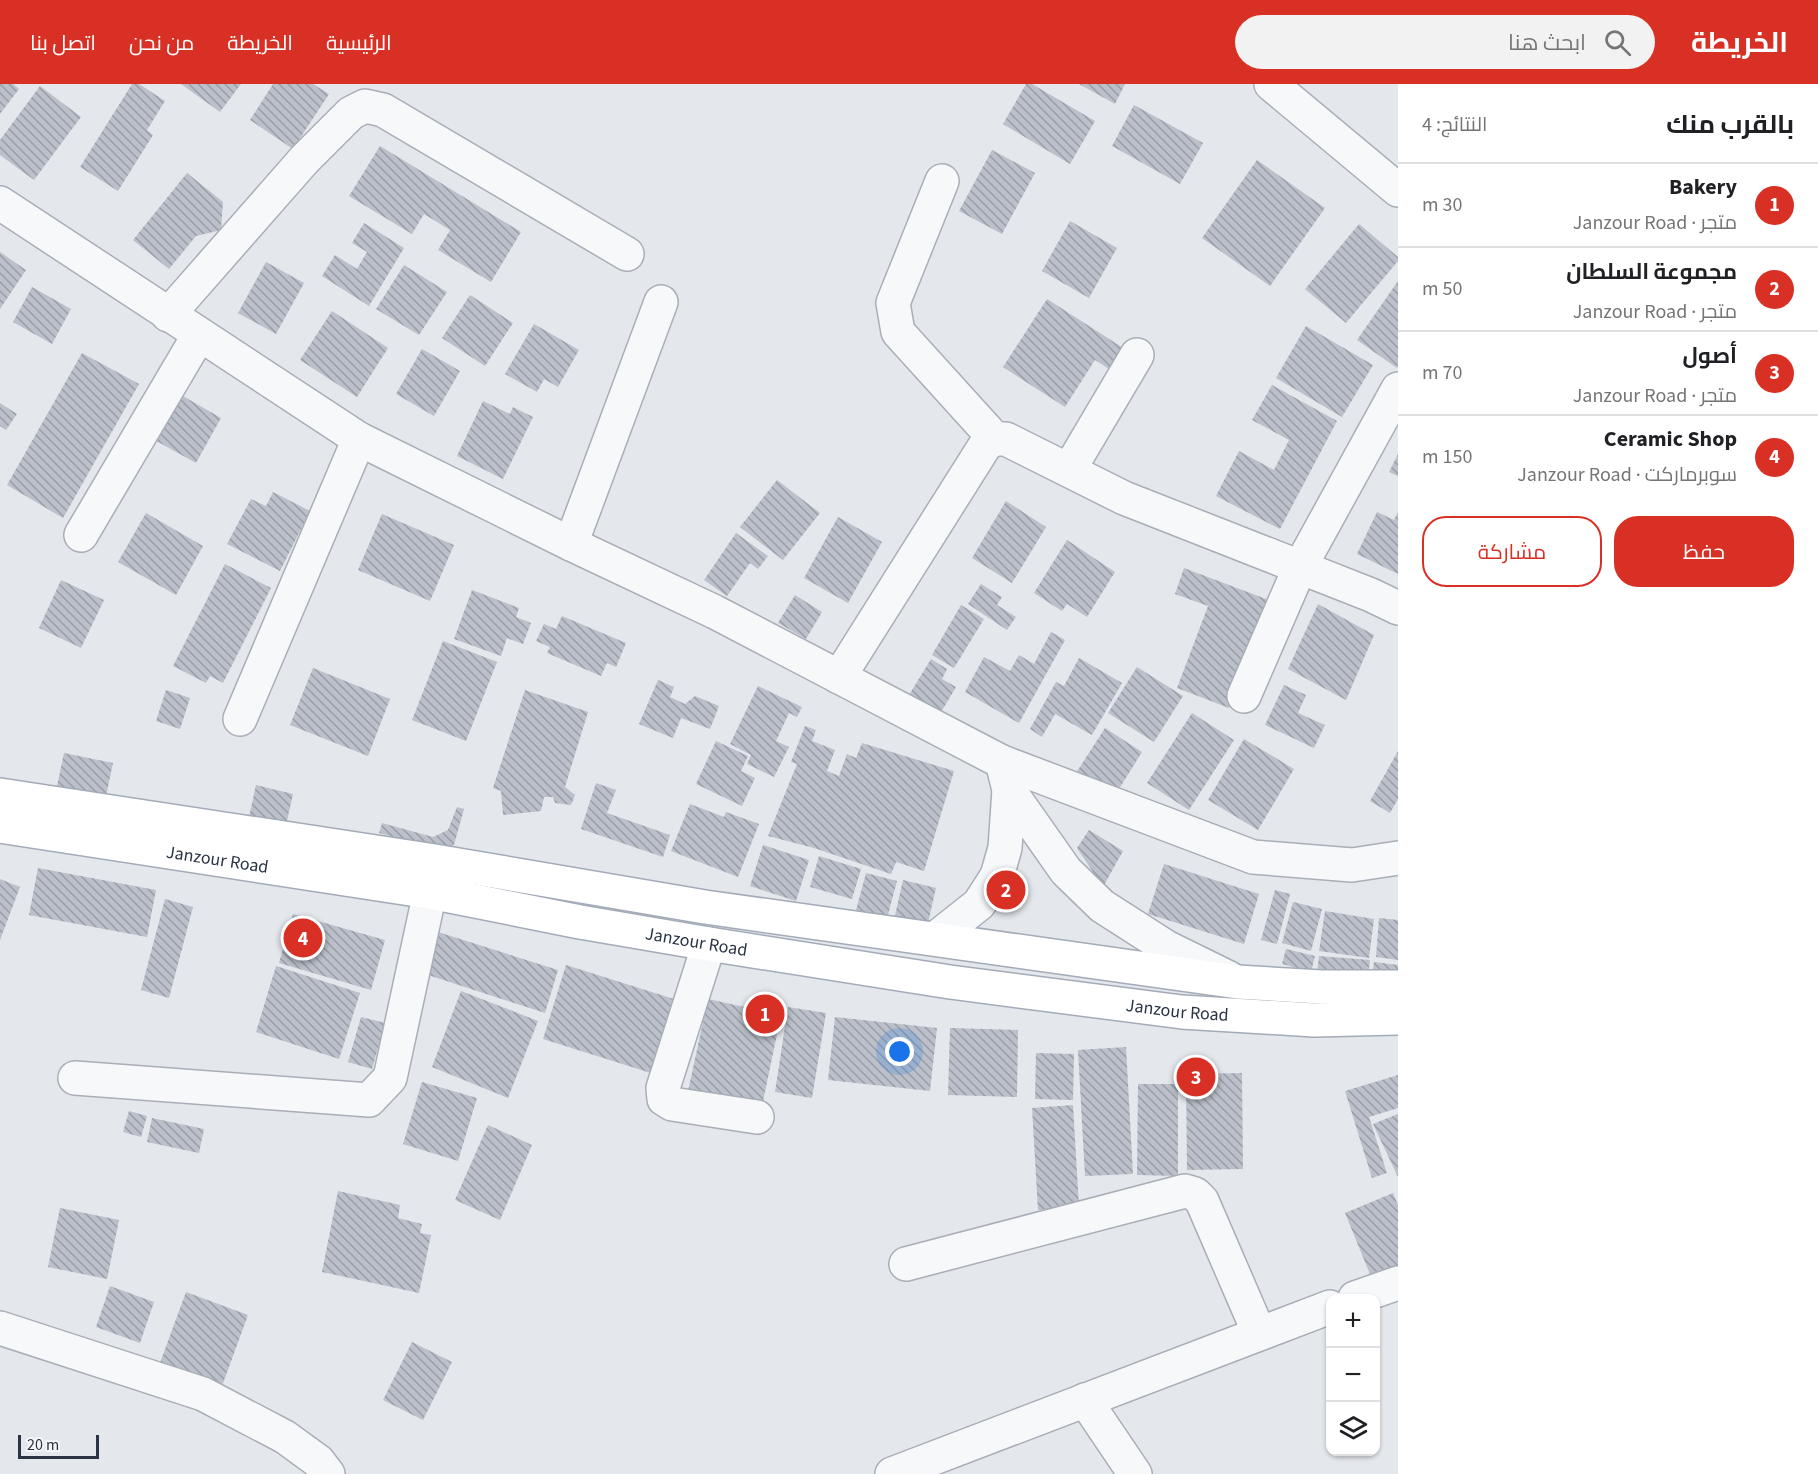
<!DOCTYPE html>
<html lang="ar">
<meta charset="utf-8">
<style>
:root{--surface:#fff;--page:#f2f2f2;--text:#202124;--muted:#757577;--line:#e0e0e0;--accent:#d93025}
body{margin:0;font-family:"Source Sans 3",Cairo,sans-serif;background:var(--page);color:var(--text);direction:rtl}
.controls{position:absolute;right:18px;bottom:18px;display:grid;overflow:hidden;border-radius:12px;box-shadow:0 2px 4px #0004}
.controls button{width:54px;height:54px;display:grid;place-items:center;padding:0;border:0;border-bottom:2px solid var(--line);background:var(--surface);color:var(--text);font:30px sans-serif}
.scale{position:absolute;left:18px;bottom:15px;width:81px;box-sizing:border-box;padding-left:6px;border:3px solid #2b3445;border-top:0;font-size:16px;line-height:21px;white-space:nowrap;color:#2b3445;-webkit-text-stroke:4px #f4f6f9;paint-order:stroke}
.you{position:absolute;left:900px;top:968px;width:21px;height:21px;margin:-15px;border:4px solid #fff;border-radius:50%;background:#1a73e8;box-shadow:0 0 0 9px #1a73e833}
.badge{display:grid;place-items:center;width:39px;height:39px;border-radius:50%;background:var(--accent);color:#fff;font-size:20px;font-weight:700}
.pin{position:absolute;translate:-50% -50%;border:3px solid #fff;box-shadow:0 2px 6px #0006}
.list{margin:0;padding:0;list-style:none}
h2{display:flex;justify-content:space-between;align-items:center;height:78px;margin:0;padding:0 24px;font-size:26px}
h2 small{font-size:20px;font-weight:400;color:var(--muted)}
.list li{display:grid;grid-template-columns:39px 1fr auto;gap:18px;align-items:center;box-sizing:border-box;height:84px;padding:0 24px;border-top:2px solid var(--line)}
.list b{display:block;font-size:22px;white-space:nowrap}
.list p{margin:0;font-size:20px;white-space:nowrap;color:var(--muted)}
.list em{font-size:20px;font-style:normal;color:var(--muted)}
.actions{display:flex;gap:12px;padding:18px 24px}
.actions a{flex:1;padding:14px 0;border:2px solid var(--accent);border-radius:24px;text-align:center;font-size:21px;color:var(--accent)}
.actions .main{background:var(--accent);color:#fff}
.icon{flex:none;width:33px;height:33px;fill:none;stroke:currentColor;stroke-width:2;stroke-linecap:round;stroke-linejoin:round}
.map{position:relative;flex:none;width:1398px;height:1390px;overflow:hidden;direction:ltr}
header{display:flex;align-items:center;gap:36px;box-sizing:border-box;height:84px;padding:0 30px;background:var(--accent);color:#fff}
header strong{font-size:28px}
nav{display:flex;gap:33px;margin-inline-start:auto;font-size:21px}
.search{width:420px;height:54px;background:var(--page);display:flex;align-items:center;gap:15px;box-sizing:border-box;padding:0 21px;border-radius:33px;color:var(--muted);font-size:22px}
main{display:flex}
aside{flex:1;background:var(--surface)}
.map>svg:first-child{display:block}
</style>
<header>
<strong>الخريطة</strong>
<div class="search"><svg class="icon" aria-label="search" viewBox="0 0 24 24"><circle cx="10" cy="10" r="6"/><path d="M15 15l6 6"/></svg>ابحث هنا</div>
<nav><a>الرئيسية</a><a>الخريطة</a><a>من نحن</a><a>اتصل بنا</a></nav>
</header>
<main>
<aside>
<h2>بالقرب منك<small>النتائج: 4</small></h2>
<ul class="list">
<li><span class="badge">1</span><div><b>Bakery</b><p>متجر · Janzour Road</p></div><em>30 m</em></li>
<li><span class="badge">2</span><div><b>مجموعة السلطان</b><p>متجر · Janzour Road</p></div><em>50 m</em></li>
<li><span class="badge">3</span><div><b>أصول</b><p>متجر · Janzour Road</p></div><em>70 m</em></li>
<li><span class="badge">4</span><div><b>Ceramic Shop</b><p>سوبرماركت · Janzour Road</p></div><em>150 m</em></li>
</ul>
<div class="actions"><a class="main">حفظ</a><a>مشاركة</a></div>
</aside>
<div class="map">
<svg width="1398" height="1390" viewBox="0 0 1398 1390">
<defs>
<pattern id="building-back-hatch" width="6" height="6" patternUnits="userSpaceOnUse" patternTransform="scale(1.5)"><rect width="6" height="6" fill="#bbc0ca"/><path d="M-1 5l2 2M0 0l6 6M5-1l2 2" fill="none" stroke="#989da6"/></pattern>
</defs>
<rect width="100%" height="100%" fill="#e4e7ec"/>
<g fill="url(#building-back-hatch)">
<path d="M0 0H13L19 5 0 30Z"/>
<path d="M132 0H139L165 17 147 46 153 51 118 107 80 83Z"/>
<path d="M181 0H241L220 28Z"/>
<path d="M273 0H313L329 10 293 65 250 36Z"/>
<path d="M1026 0H1032L1095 37 1070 80 1003 40Z"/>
<path d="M1079 0H1125L1115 20Z"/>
<path d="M40 2 81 33 34 96 0 71V56Z"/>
<path d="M1134 21 1203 59 1180 100 1112 62Z"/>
<path d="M380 62 521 148 491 198 438 166 450 146 424 130 412 150 349 112Z"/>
<path d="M992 66 1035 89 1002 150 959 127Z"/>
<path d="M1257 76 1325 124 1270 202 1202 154Z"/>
<path d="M187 89 223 118 221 146 196 152 169 185 133 156Z"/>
<path d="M1070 137 1117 164 1089 214 1042 187Z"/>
<path d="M364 139 404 164 369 222 322 192 335 171 357 185 367 168 352 159Z"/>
<path d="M1359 140 1398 173V177L1346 239 1305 205Z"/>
<path d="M0 168 26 186 0 225Z"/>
<path d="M266 178 304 199 276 250 238 229Z"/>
<path d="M404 181 447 208 419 251 376 225Z"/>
<path d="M1398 197V281L1397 284 1357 256Z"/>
<path d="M32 203 71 225 52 260 13 238Z"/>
<path d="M470 211 513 239 485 282 442 254Z"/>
<path d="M1047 215 1131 269 1117 290 1095 276 1065 323 1003 283Z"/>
<path d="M332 227 388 264 357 313 300 276Z"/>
<path d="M534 240 579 266 558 303 544 295 537 308 505 290Z"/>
<path d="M1306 242 1373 281 1342 333 1276 294Z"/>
<path d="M422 265 460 287 434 332 396 310Z"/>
<path d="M82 269 139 300 63 434 7 401Z"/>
<path d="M1272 301 1337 337 1280 445 1216 412 1239 367 1274 386 1289 356 1252 336Z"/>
<path d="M176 308 221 334 196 379 151 354Z"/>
<path d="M483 317 510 330 513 323 533 333 503 395 457 372Z"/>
<path d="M0 319 17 330 6 346 0 342Z"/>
<path d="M1398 370V392L1389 388Z"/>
<path d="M777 396 820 429 783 476 740 443Z"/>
<path d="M273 408 310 427 280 487 227 460 251 415 266 422Z"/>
<path d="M1006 417 1046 443 1012 499 972 474Z"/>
<path d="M1377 428 1394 436 1398 428V490L1357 470Z"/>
<path d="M146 429 203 462 176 511 118 478Z"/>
<path d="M382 430 454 461 430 517 358 486Z"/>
<path d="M838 433 882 458 848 519 804 494Z"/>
<path d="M736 449 768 472 758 485 750 479 727 512 704 496Z"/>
<path d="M1067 456 1115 488 1087 533 1067 520 1062 527 1034 509Z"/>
<path d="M225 480 271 504 223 599 210 592 206 599 173 582Z"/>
<path d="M1184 484 1279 520 1255 552 1229 624 1177 604 1208 522 1175 510Z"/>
<path d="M61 496 104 516 81 564 39 544Z"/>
<path d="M981 500 1002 513 997 521 1016 533 1007 546 968 520Z"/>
<path d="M472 506 519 524 516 533 531 539 523 560 507 554 501 572 454 555Z"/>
<path d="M795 511 822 528 806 555 778 539Z"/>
<path d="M1318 520 1374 551 1346 616 1288 585Z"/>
<path d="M961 521 984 535 954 584 932 571Z"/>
<path d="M562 532 626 559 616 583 607 579 601 592 547 569 550 563 536 557 544 540 556 545Z"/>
<path d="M1051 548 1065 556 1019 639 965 608 984 573 1010 587 1019 571 1034 580Z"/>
<path d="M443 557 497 578 466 657 412 636Z"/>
<path d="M1079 574 1122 599 1092 651 1055 630 1042 653 1030 645 1056 598 1064 602Z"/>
<path d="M931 575 947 585 942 595 956 603 940 630 909 611Z"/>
<path d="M1137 583 1183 612 1154 658 1108 629Z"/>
<path d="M313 584 390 615 368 672 290 641Z"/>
<path d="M658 596 674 603 670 613 685 620 695 612 719 622 710 645 681 634 673 654 639 640Z"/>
<path d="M1284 601 1306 611 1298 629 1325 641 1314 664 1265 641Z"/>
<path d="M758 602 802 623 797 633 789 629 776 657 789 663 774 693 747 680 751 671 730 660Z"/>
<path d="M166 606 190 614 180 645 156 637Z"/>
<path d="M525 606 588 628 565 703 575 711 571 721 555 719 553 713H544L541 727 503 731 501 707 493 704Z"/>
<path d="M1192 629 1234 656 1189 726 1147 699Z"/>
<path d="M805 642 816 646 812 657 835 666 827 687 839 692 847 670 856 674 862 659 954 687 924 787 896 778 891 790 814 764 768 752 797 680 791 678Z"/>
<path d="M1105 644 1142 668 1114 713 1076 689Z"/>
<path d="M1244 655 1294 685 1258 746 1208 716Z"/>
<path d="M716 657 748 672 741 687 755 694 742 722 696 700Z"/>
<path d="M1398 667V715L1390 729 1370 717Z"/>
<path d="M64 669 113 679 105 717 56 707Z"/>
<path d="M596 699 616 706 607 729 670 751 663 773 581 745Z"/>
<path d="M256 701 293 710 286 741 249 733Z"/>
<path d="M690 720 724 733 726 728 759 740 738 793 671 767Z"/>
<path d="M457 723 464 725 454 761 445 768 379 749 382 739 433 753 448 746Z"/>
<path d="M1089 746 1123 767 1103 803 1077 764Z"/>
<path d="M763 761 809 776 796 817 750 802Z"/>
<path d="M819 772 861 785 852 815 810 803Z"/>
<path d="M1164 780 1259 810 1244 860 1148 830Z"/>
<path d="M38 784 156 806 147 853 29 831Z"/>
<path d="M866 789 897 797 886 838 855 830Z"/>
<path d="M0 795 20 803 0 856Z"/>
<path d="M903 796 936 804 927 843 894 836Z"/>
<path d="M1275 806 1290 810 1277 860 1261 856Z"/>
<path d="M165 815 193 823 169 914 141 906Z"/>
<path d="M1293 818 1322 825 1311 867 1282 859Z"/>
<path d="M1325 827 1374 835 1369 874 1319 867Z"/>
<path d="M293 830 385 856 371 906 279 879Z"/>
<path d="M1379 834 1398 836V876L1376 873Z"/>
<path d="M438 848 558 886 545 929 425 890Z"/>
<path d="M1286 865 1315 872 1311 888 1282 880Z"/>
<path d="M1319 872 1370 876 1368 893 1317 889Z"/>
<path d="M1374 878 1398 881V895L1372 892Z"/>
<path d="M566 881 677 916 654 990 543 955Z"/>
<path d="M276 882 360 909 339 975 256 948Z"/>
<path d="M461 907 538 937 508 1014 432 983Z"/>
<path d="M708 915 781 931 761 1027 687 1012Z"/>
<path d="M788 923 826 929 812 1014 775 1008Z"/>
<path d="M361 933 385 939 372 985 348 978Z"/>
<path d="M835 933 937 944 930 1007 828 996Z"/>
<path d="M950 944 1018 946 1017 1013 948 1011Z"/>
<path d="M1126 963 1133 1090 1085 1092 1078 966Z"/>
<path d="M1036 969 1074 970 1073 1016 1035 1015Z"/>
<path d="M1242 989 1243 1085 1187 1086 1186 990Z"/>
<path d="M1398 991V1024L1369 1033 1387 1089 1372 1094 1345 1007Z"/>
<path d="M422 998 477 1014 458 1077 403 1060Z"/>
<path d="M1138 1000H1178V1092L1137 1091Z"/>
<path d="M1073 1021 1079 1123 1038 1126 1032 1024Z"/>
<path d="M129 1027 147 1032 141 1053 123 1048Z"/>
<path d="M1398 1030V1093L1373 1040Z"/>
<path d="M152 1034 204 1045 199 1069 147 1058Z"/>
<path d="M488 1041 532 1061 500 1136 455 1116Z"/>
<path d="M338 1107 400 1121 398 1134 422 1140 420 1149 431 1151 419 1209 322 1188Z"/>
<path d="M1393 1109 1398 1121V1190L1374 1200 1345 1129Z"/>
<path d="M60 1124 119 1136 107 1195 48 1183Z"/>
<path d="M110 1202 154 1218 140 1259 96 1243Z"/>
<path d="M186 1208 248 1231 222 1302 160 1279Z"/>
<path d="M412 1258 452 1278 423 1336 383 1316Z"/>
</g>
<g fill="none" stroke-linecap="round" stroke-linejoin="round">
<defs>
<g id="minor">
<path d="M1271 0 1398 106"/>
<path d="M942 97 893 219 898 248 995 355"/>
<path d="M0 119 359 355 571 460 715 528 1002 678 1009 706 1005 764 997 792 979 820 936 854"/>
<path d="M168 231 304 76 351 29 365 22 383 26 627 170"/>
<path d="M1069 386 1137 271"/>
<path d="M81 451 199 251"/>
<path d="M571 460 661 218"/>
<path d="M839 593 986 360 995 355H1006L1124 414 1371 511 1398 524"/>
<path d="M1244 612 1300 483 1398 305"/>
<path d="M240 635 359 355"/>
<path d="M1002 678 1253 773 1352 781 1398 774"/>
<path d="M1009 706 1066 787 1102 822 1166 863 1229 894"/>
<path d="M709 860 663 1004 664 1015 672 1020 757 1033"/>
<path d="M75 994 369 1016 390 994 430 808"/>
<path d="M906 1180 1185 1107 1195 1110 1202 1117 1259 1249"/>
<path d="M1355 1214 1398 1199"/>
<path d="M0 1244 203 1310 285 1353 318 1377 328 1390"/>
<path d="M1085 1316 1135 1390"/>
<path d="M892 1390 1330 1223"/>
</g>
<g id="major">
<path d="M0 711 435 777 705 823 1238 898 1321 903H1398"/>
<path id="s1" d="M0 742 430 808 580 838 709 860 950 898 1182 928 1314 936 1398 934"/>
</g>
</defs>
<use href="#minor" stroke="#a9aeb7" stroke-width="36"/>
<use href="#major" stroke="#a3abb8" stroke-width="36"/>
<use href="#minor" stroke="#f7f8fa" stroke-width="33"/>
<use href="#major" stroke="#fff" stroke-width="33"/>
</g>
<g text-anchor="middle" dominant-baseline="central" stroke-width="5" stroke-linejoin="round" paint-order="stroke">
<g font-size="18" fill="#2b3445" stroke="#f4f6f9">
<text stroke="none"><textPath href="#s1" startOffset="220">Janzour Road</textPath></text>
<text stroke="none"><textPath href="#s1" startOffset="706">Janzour Road</textPath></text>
<text stroke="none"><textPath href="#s1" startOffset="1192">Janzour Road</textPath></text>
</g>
</g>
</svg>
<div class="controls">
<button>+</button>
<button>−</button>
<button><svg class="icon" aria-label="layers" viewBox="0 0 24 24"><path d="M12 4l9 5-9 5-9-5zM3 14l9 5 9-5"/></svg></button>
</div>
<div class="scale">20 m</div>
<div class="you"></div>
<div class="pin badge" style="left:765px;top:930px">1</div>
<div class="pin badge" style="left:1006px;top:806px">2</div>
<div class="pin badge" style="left:1196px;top:993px">3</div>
<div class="pin badge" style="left:303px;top:854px">4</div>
</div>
</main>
